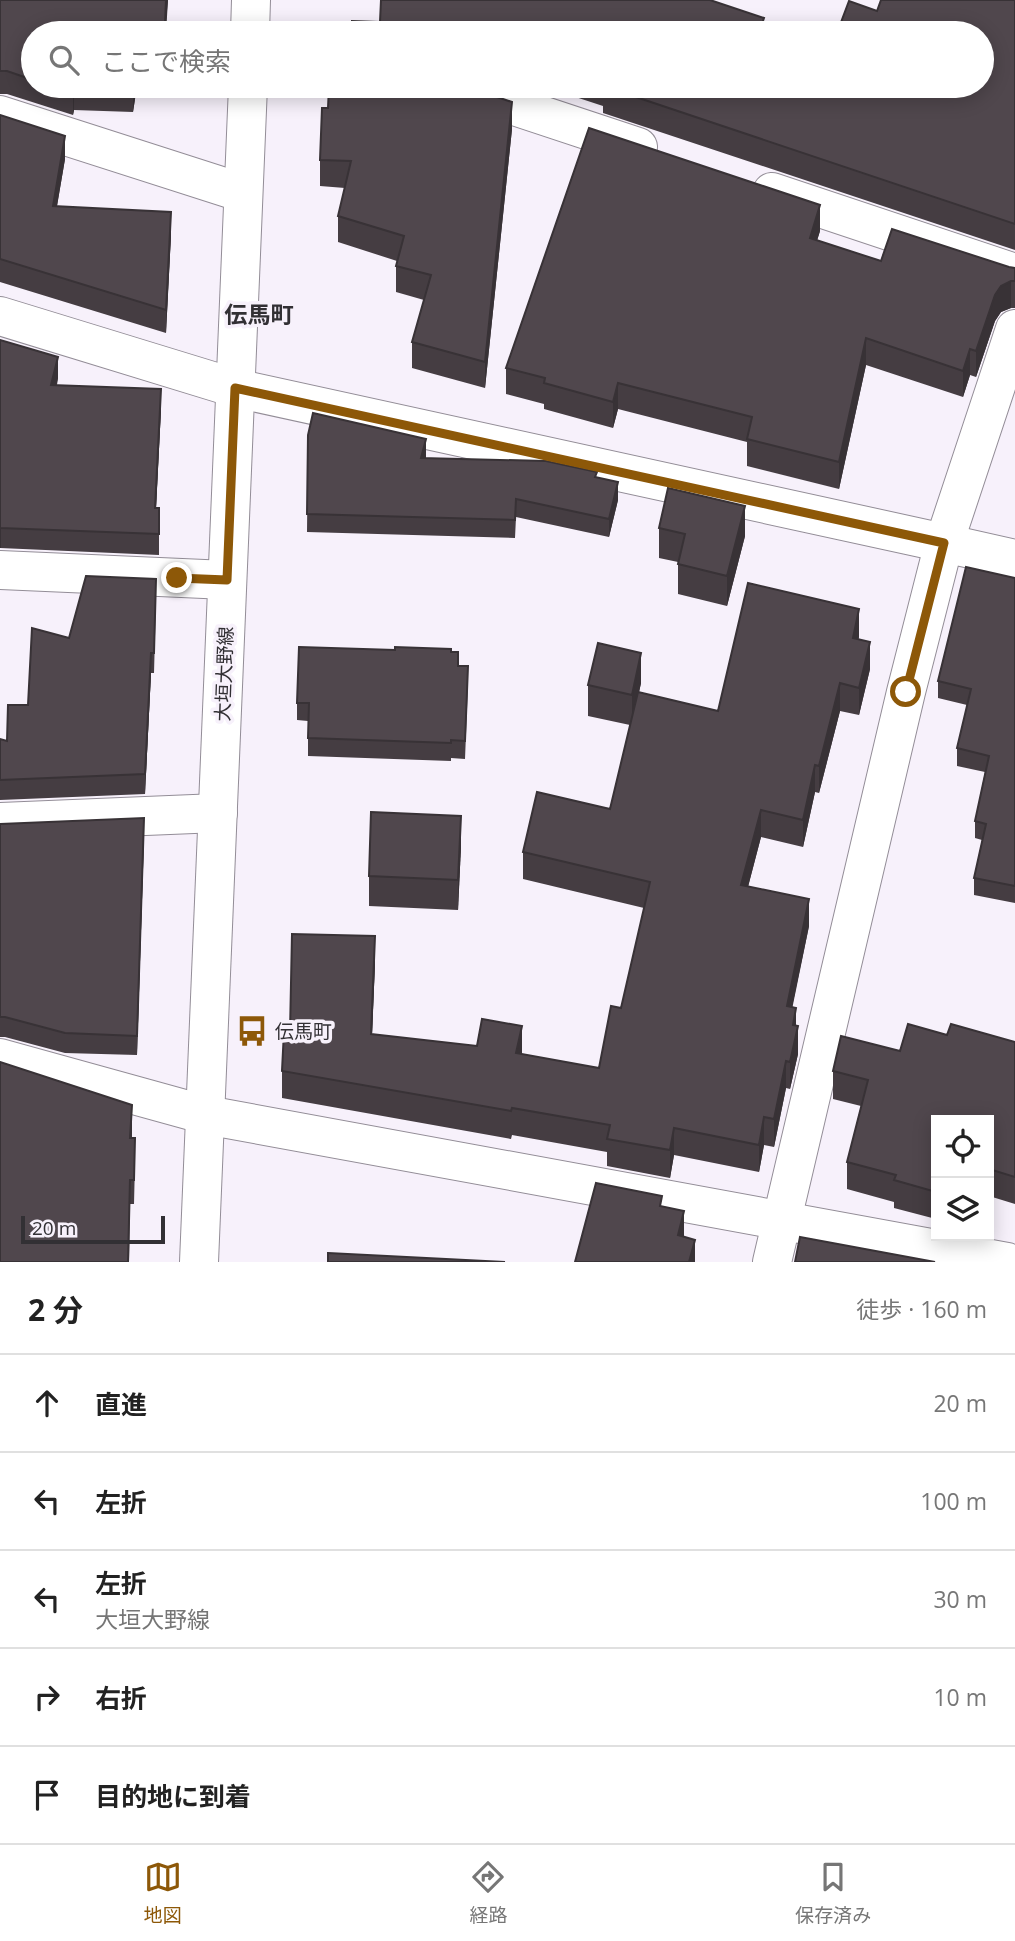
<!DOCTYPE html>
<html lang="ja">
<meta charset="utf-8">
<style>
:root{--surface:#fff;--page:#f6f6f6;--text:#222;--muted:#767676;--line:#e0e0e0;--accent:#8d5808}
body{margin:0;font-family:"Open Sans","Noto Sans JP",sans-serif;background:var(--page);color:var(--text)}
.controls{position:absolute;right:21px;bottom:21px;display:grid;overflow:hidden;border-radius:0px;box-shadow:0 4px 18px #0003}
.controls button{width:63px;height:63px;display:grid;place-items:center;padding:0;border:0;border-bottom:2px solid var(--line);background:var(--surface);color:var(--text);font:35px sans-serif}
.scale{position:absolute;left:21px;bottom:18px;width:144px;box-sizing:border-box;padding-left:7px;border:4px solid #323034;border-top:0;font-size:19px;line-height:24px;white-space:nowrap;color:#323034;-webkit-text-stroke:5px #f7f1fb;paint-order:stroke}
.stop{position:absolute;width:21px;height:21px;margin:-16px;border:5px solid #8d5808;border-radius:50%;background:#fff}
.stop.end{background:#8d5808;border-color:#fff;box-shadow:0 2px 7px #0008}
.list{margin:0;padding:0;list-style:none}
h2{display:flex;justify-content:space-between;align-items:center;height:91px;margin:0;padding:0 28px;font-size:30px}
h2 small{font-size:23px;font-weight:400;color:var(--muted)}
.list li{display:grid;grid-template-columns:46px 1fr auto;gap:21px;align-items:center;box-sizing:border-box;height:98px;padding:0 28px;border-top:2px solid var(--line)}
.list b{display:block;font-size:26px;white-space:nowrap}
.list p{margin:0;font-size:23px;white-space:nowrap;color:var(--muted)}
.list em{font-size:23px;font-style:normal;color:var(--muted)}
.icon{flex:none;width:38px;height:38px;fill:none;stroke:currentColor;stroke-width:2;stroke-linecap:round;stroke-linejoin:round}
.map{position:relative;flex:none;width:1015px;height:1262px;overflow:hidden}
.search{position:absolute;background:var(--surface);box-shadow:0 4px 18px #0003;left:21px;right:21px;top:21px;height:77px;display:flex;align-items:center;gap:18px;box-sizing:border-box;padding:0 24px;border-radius:38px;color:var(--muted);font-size:26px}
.sheet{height:581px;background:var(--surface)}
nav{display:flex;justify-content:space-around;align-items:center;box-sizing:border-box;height:98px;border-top:2px solid var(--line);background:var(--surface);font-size:19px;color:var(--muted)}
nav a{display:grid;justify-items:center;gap:4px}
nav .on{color:var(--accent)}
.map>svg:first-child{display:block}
</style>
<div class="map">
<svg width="1015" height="1262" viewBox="0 0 1015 1262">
<rect width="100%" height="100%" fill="#f7f1fb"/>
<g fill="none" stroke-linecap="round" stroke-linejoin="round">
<defs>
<g id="minor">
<path d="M454 86 638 147"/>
<path d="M0 115 243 193"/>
<path d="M772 192 1015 273"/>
<path d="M0 316 235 388 944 543"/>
<path d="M0 570 227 580"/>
<path d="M0 822 218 813"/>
<path d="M0 1058 206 1115 1007 1262"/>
<path d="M772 1262 906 692 944 543 1015 329"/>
</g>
<path id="tertiary" d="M944 543 1015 559"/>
<g id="secondary">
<path d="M250 33 251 0"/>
<path d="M199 1262 248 86"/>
</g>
</defs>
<use href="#minor" stroke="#938d97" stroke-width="40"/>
<use href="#tertiary" stroke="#938d97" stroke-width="40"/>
<use href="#secondary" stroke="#938d97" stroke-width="40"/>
<use href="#minor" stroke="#fff" stroke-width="38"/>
<use href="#tertiary" stroke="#fff" stroke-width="38"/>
<use href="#secondary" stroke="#fff" stroke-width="38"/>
</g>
<g fill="#453d42">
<path d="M0 0H168L166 33H33V86H137L133 112 74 110 73 115 7 94H0Z"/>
<path d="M1015 0V250L603 113V106L542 86H982L877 11Z"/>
<path d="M328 108 512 129 485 388 412 368V342L424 300 396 292V266L397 261 338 242V216L345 188 320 186V160Z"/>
<path d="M0 115 65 159 57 206 171 235 166 333 0 282Z"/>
<path d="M820 231 817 240 881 261 1015 268V308H1011L1001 312 995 321 976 377 970 375 963 397 866 365 839 489 747 466V442L618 409 613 428 544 409V404L506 394V368Z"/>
<path d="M0 340 58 378 57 385 161 409 156 508H159V555L0 548Z"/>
<path d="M308 435 426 457V458L597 477 618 500 609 537 516 517 515 538 307 532Z"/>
<path d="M659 528 745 536 727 606 678 594V562L659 558Z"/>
<path d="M1015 578V903L974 895V878L982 840 975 838V821L985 772 957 766V748L967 705 938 698V681Z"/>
<path d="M156 599 154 673H151L145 794 0 800V739L7 741 69 638Z"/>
<path d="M859 637 858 639 870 669 859 715 840 711 819 793 815 792 803 847 761 837 748 887 809 926 792 1007 796 1026 798 1054 790 1089 786 1088 774 1147 764 1145 759 1172 674 1155 670 1178 607 1166V1152L512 1135 511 1139 282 1098V1071L290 1032 375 963 372 1034 521 1054 599 1068 621 1008 644 908 523 879V852L610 809 630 725 588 716V685L641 683 639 692 718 711Z"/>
<path d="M451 652 468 684 465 759 451 758V761L308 756V721L297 720V703Z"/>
<path d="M0 824 144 838 137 1055 65 1053 5 1037H0Z"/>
<path d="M461 846 458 910 369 906V876Z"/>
<path d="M947 1035 1015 1042V1204L989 1196V1120H936V1219L894 1208V1202L847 1189V1162L861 1106 833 1099V1071Z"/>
<path d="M132 1129V1138L135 1162 134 1204H130L129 1262H0Z"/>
</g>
<g fill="#383236">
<path d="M166 0H168L165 33V24Z"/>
<path d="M764 18V33H759Z"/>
<path d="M133 86H137L133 112Z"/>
<path d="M74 87V110L73 115V92Z"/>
<path d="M512 102V129L485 388V362Z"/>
<path d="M65 136V159L53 229V206Z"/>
<path d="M820 205V231L810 264V238Z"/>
<path d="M171 212V235L166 333V310Z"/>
<path d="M1011 281V308L1001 312 995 321 976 377V351L995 295 1001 286Z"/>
<path d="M866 338V365L839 489V462Z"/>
<path d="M970 349V375L963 397V371Z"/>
<path d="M58 357V378L51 406V385Z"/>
<path d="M618 383V409L613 428V402Z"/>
<path d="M161 389V409L155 529V508Z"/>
<path d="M426 439V457L421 476V458Z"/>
<path d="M618 482V500L609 537V519Z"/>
<path d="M745 506V536L727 606V576Z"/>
<rect x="0" y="528" width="1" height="20"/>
<path d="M859 609V637L853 665V638Z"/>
<path d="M870 642V669L859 715V688Z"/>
<path d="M151 653V673L145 794V774Z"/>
<path d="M641 653V683L632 725V695Z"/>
<path d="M840 683V711L819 793V766Z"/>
<path d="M815 765V792L803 847V820Z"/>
<path d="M761 810V837L741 913V885Z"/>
<path d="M461 816V846L458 910V880Z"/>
<path d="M144 818V838L137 1055V1036Z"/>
<path d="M809 899V926L787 1034V1006Z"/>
<path d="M375 936V963L371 1062V1034Z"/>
<path d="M796 1008V1036L798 1026V1054L790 1089V1062L793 1025Z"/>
<path d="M522 1026V1053L516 1081V1053Z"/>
<path d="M786 1061V1088L774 1147V1119Z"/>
<path d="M132 1105V1129L130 1162V1138Z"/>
<path d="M764 1117V1145L759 1172V1145Z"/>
<path d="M674 1128V1155L670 1178V1150Z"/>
<path d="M684 1211V1236L678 1261V1235Z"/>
<path d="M695 1240V1262H689Z"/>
</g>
<g fill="#50474d" stroke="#383236" stroke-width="2">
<path d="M0 0H166L165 24 144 23 143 33H33V80L7 71H0Z"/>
<path d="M381 0H710L764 18 759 33H352V21L380 22Z"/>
<path d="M881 0H1015V224L603 86H982V33H837L849 1 877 11Z"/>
<path d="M52 86H133V89L74 87 73 92Z"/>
<path d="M329 86H464L512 102 485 362 412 342 431 275 396 266 404 236 338 216 351 161 320 160 322 108H328Z"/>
<path d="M0 115 65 136 53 206 171 212 166 310 0 259Z"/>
<path d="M589 128 820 205 810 238 881 261 892 229 1009 267 1015 268V281H1011L1001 286 995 295 976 351 970 349 963 371 866 338 839 462 747 439 752 417 618 383 613 402 544 383 545 378 506 368Z"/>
<path d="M0 340 58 357 51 385 161 389 155 508H159V534L0 528Z"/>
<path d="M313 413 426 439 421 458 546 461 597 472 595 477 618 482 609 519 516 499 515 520 307 514 308 435Z"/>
<path d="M668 488 745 506 727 576 678 564 685 534 659 528Z"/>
<path d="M966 567 1015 578V886L974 878 986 824 975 821 989 756 957 748 971 689 938 681Z"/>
<path d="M86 576 156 579 154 653H151L145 774 0 780V739L7 741 8 705H28L32 628 69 638Z"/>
<path d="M748 583 859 609 853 638 870 642 859 688 840 683 819 766 815 765 803 820 761 810 741 885 809 899 787 1006 796 1008 793 1025 798 1026 790 1062 786 1061 774 1119 764 1117 759 1145 674 1128 670 1150 607 1139 610 1125 512 1108 511 1111 282 1071 284 1031 290 1032 292 934 375 936 371 1034 477 1046 482 1019 522 1026 516 1053 599 1068 611 1006 621 1008 650 882 523 852 537 792 610 809 638 692 718 711Z"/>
<path d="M598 643 641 653 632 695 588 685Z"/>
<path d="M299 647 395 650V647L451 649V652H458V666H468L465 741 451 740V743L308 738 309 703H297Z"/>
<path d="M371 812 461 816 458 880 369 876Z"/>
<path d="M144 818 137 1036 65 1033 5 1017H0V824Z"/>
<path d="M908 1024 947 1035 951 1024 1015 1042V1177L989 1169V1120H936V1192L894 1180 896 1175 847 1162 868 1080 833 1071 841 1036 900 1051Z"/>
<path d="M0 1062 132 1105 130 1138H135L134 1180H130L128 1262H0Z"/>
<path d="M596 1183 662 1196 660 1206 684 1211 678 1235 695 1240 689 1262H575Z"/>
<path d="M800 1237 935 1262H795Z"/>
<path d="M328 1253 505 1262H328Z"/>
</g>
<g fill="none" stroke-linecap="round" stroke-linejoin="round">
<path stroke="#8d5808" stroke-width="9" d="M177 578 227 580 235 388 944 543 906 692"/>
</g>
<defs>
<symbol id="bus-bare" viewBox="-9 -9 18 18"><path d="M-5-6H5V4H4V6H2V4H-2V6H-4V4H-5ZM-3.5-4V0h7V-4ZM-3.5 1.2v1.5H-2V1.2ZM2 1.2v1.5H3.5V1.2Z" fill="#8d5808" stroke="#f7f1fb" stroke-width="2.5" paint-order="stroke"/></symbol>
</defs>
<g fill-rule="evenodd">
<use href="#bus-bare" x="230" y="1009" width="44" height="44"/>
</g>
<g text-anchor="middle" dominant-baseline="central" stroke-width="7" stroke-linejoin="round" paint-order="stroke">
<g font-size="19" fill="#323034" stroke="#f7f1fb">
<text transform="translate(224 674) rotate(-88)">大垣大野線</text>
</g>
<g font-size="19" fill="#323034" stroke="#f7f1fb" text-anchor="start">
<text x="275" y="1031">伝馬町</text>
</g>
<g font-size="23" font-weight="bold" fill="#323034" stroke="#f7f1fb">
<text x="259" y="314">伝馬町</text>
</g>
</g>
</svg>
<div class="controls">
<button><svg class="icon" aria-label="locate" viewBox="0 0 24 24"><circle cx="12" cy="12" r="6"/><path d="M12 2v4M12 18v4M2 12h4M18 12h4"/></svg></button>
<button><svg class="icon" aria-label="layers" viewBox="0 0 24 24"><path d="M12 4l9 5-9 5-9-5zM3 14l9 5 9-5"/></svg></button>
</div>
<div class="scale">20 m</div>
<div class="stop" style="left:906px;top:692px"></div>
<div class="stop end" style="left:177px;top:578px"></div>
<div class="search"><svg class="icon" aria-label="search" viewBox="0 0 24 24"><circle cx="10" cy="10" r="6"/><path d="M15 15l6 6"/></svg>ここで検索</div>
</div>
<section class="sheet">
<h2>2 分<small>徒歩 · 160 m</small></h2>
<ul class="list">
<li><svg class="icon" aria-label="ahead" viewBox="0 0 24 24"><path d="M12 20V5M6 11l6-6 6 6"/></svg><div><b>直進</b></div><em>20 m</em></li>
<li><svg class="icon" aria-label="left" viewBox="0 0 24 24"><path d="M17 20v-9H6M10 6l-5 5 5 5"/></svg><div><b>左折</b></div><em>100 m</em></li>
<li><svg class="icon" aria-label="left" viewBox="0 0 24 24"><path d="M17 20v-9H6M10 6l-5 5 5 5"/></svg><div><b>左折</b><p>大垣大野線</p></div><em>30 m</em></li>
<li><svg class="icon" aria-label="right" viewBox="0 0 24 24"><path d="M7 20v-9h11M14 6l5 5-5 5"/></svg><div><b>右折</b></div><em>10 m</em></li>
<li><svg class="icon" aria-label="arrive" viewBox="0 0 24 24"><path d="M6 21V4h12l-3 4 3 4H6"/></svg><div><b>目的地に到着</b></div></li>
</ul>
</section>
<nav>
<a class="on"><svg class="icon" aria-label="map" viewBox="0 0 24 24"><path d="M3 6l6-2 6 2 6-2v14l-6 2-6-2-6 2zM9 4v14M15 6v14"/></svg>地図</a>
<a><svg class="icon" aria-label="directions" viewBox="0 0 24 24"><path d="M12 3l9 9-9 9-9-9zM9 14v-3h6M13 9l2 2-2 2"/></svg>経路</a>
<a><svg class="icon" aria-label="saved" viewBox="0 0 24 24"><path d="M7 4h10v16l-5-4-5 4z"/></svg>保存済み</a>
</nav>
